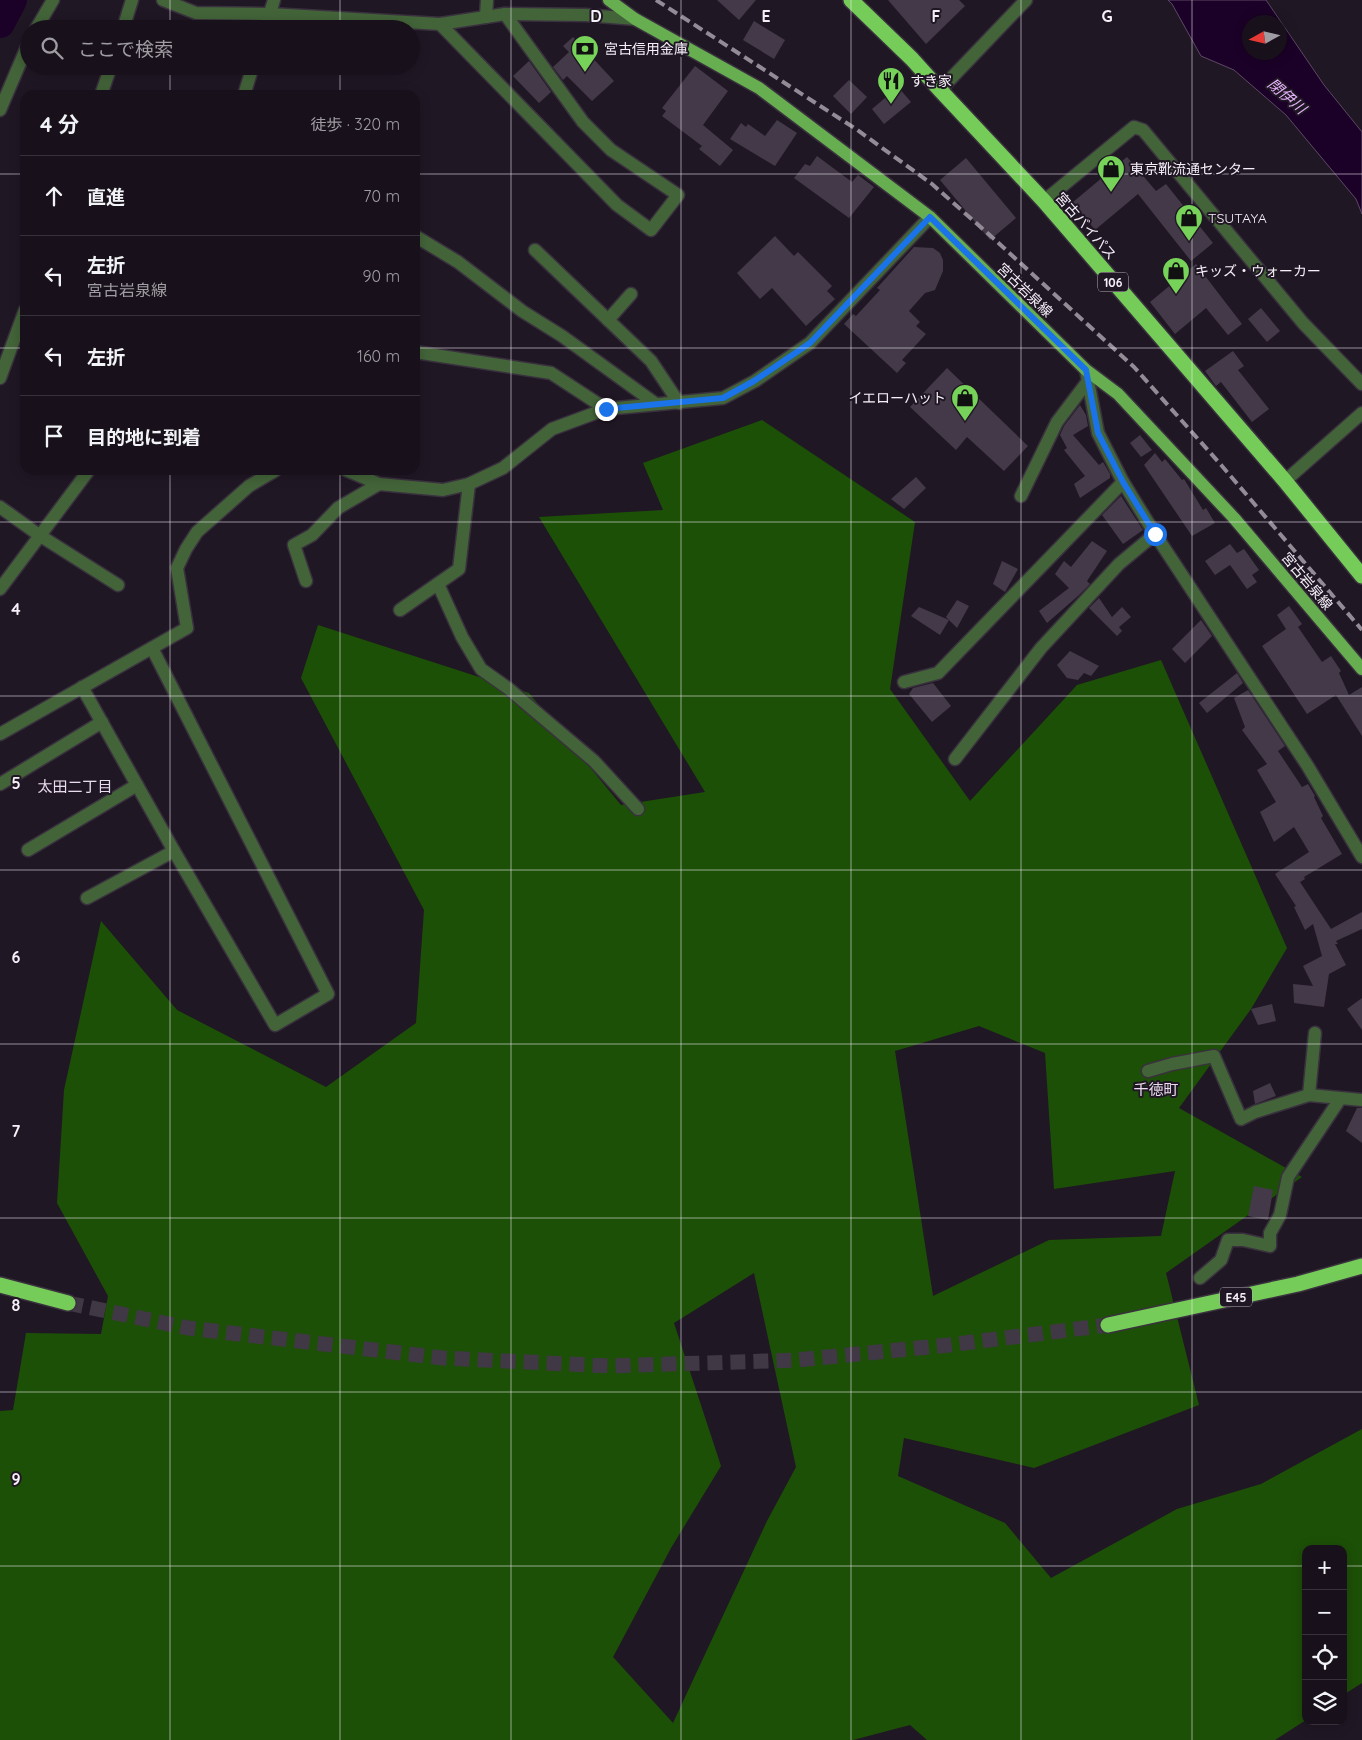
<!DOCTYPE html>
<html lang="ja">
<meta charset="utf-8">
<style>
:root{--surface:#18111b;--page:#251f28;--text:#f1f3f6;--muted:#9f9da3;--line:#36313a}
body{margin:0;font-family:Quicksand,"Noto Sans JP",sans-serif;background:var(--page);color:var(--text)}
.controls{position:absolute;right:15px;bottom:15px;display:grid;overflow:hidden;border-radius:10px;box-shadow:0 2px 12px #0003}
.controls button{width:45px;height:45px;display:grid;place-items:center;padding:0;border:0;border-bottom:1px solid var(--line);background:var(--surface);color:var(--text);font:25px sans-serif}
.compass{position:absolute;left:1242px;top:15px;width:45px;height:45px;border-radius:50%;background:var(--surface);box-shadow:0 2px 12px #0003;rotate:262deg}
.stop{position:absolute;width:15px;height:15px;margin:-11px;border:4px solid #1a73e8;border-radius:50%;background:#fff}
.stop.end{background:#1a73e8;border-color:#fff;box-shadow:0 1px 5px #0008}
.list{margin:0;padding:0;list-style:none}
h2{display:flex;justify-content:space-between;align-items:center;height:65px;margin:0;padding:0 20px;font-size:21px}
h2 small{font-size:16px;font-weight:400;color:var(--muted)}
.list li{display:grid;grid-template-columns:32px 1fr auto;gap:15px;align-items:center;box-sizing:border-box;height:80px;padding:0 20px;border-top:1px solid var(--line)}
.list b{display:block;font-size:19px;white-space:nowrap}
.list p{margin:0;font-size:16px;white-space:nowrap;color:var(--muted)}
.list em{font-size:16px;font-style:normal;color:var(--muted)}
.icon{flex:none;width:28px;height:28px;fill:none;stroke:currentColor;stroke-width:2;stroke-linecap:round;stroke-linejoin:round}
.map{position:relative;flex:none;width:1362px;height:1740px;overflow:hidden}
.search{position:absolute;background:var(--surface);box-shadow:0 2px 12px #0003;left:20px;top:20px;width:400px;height:55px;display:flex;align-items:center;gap:12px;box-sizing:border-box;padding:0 18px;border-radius:28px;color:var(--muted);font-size:19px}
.panel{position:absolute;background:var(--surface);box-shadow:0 2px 12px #0003;left:20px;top:90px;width:400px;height:385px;border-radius:15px}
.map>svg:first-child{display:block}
</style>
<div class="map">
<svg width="1362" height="1740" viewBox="0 0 1362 1740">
<rect width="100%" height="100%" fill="#201724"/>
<path fill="#1d5007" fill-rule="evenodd" d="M762 420 915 522 890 689 970 801 1077 685 1161 660 1287 948 1251 1009 1179 1108 1302 1177 1166 1273 1199 1405 1034 1468 904 1438 898 1476 1005 1523 1051 1578 1177 1509 1261 1484 1362 1429V1683L1343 1695V1549H1306V1720L1275 1740H927L910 1725 853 1740H0V1411L13 1410 26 1333 101 1334 108 1296 57 1203 64 1090 101 921 177 1010 326 1087 416 1023 424 910 301 678 318 625 529 693 621 805 705 792 539 517 663 510 643 463ZM979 1026 1045 1053 1054 1189 1175 1171 1161 1236 1049 1240 933 1296 895 1051ZM754 1273 796 1467 767 1521 673 1723 613 1657 671 1548 721 1466 674 1323Z"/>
<path fill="#1b0027" stroke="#5d4866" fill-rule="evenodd" d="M1168 0H1266L1324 85 1362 132V214L1356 199 1286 115 1234 70 1201 56 1172 4ZM1250 22H1280V52H1250Z"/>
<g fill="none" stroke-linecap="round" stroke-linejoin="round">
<path stroke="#1b0027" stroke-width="30" d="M0 23 12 0"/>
</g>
<g fill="#433948">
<path d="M717 0H756L739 20Z"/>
<path d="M888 0H959L965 6 926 44Z"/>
<path d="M754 21 785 40 774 59 743 40Z"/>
<path d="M573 37 614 81 592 101 567 76 563 80 553 67 569 52 563 46Z"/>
<path d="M529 61 551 92 539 103 513 76Z"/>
<path d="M695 66 728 91 703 125 733 150 720 166 699 149 702 146 662 116 666 111 662 108Z"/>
<path d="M849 80 867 97 851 114 833 96Z"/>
<path d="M898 87 911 102 884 124 872 109Z"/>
<path d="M777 120 797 133 775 166 730 139 741 123 746 127 748 124 765 136Z"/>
<path d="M817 156 852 182 858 175 874 187 849 218 794 178 805 164 810 166Z"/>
<path d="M1127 157 1156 191 1166 184 1213 243 1191 261 1138 194 1095 230 1073 202Z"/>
<path d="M966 158 1016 218 990 240 940 180Z"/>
<path d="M775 236 794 256 798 252 832 286 827 291 835 299 806 326 772 288 760 299 737 273Z"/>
<path d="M914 247 933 248 940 253 943 260V271L935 290 925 293 909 311 920 322 916 326 926 334 902 360 906 363 897 373 844 324 853 314 856 316 880 290 877 288Z"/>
<path d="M1196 264 1242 324 1228 335 1206 308 1175 334 1150 302Z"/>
<path d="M1261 308 1280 331 1267 342 1248 319Z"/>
<path d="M1233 351 1244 366 1238 370 1269 409 1252 422 1221 382 1216 386 1205 371Z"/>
<path d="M947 368 1028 446 1004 471 967 437 956 450 910 407Z"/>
<path d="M1080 405 1086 415 1088 426 1073 435 1099 465 1103 462 1110 474V478L1080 498 1074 484 1085 476 1064 450 1067 448 1060 435 1064 426Z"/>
<path d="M1140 435 1152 450 1141 457 1130 443Z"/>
<path d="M1155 453 1162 462 1165 459 1182 480 1184 479 1203 510 1206 508 1215 523 1192 536 1144 465Z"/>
<path d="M916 477 926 488 904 509 891 499Z"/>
<path d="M1121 496 1143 530 1123 544 1102 515Z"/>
<path d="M1092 541 1107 551 1087 581 1090 584 1078 596 1047 623 1039 611 1069 588 1055 574 1064 561 1071 567Z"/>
<path d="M1230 544 1237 553 1244 549 1259 570 1252 575 1257 582 1247 589 1230 565 1215 575 1205 561Z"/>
<path d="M1002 561 1018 569 1005 592 993 584Z"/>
<path d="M1099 598 1112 617 1122 607 1131 617 1119 627 1122 631 1117 636 1089 608Z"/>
<path d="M957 600 969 606 957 628 946 617Z"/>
<path d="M1289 606 1302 624 1298 627 1322 662 1331 656 1341 671 1339 673 1349 695 1362 687V736L1336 695 1307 714 1262 646 1286 629 1277 615Z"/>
<path d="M919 607 949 620 940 635 911 616Z"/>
<path d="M1201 620 1212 636 1185 663 1172 649Z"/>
<path d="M1070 651 1099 666 1091 676 1084 673 1078 680 1067 678 1057 665Z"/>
<path d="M1237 673 1243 683 1207 713 1199 703Z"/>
<path d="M933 683 951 706 932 722 909 694 913 688Z"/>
<path d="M1248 690 1285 746 1278 751 1302 787 1308 784 1315 796 1314 797 1323 816 1321 818 1342 854 1304 877 1305 879 1300 882 1331 929 1362 912V929L1336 941 1338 944H1335L1346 965 1329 974 1324 1007 1294 1003 1293 984 1313 986 1303 966 1322 956 1313 924 1305 930 1294 907 1296 906 1275 874 1309 852 1294 827 1274 842 1260 812 1276 802 1257 770 1267 764 1242 730 1245 727 1234 698Z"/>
<path d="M1362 998V1030L1347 1009Z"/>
<path d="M1272 1004 1276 1021 1258 1025 1251 1009Z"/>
<path d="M1270 1083 1276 1096 1255 1104 1253 1091Z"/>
<path d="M1357 1108H1362V1143L1346 1131Z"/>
<path d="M1254 1186 1273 1190 1268 1220 1248 1216Z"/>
</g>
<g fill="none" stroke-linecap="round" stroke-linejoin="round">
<path stroke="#403844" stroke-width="15" stroke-dasharray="15 8" stroke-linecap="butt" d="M68 1303 188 1328 443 1358 610 1366 797 1360 949 1345 1108 1325"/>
<defs>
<g id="minor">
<path d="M163 0 196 13 270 14 440 24 505 14 586 15 635 19"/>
<path d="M486 17 487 0"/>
<path d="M440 24 617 205 651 230 678 195 611 150 583 122 505 14"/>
<path d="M36 29 53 0"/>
<path d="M123 29 132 0"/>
<path d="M265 29 274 0"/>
<path d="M940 90 1026 0"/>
<path d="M101 95 111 66"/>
<path d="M244 95 253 66"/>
<path d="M0 110 29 42"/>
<path d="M1044 201 1134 127 1143 130 1303 323 1362 384"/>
<path d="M415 236 458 262 522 311 562 336 656 404"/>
<path d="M535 250 651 361 679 403"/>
<path d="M608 320 631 294"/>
<path d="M415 352 551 373 606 409"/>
<path d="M1086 370 1098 433 1123 482 1155 534 1307 765 1362 857"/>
<path d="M0 378 25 310"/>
<path d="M346 470 379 484 443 490 469 484 503 468 552 429 606 409 723 398 755 381 810 343 930 217"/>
<path d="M1285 481 1362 413"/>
<path d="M1021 496 1057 422 1088 381"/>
<path d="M0 507 39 535 118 585"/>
<path d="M306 581 294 545 312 535 338 508 379 484"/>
<path d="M438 584 462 637 481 669 509 689 594 761 638 809"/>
<path d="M0 589 89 470"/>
<path d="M400 610 459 569 469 484"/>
<path d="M904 682 938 673 1123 482"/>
<path d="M82 687 174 851 275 1025 328 994 152 648"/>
<path d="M0 734 187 628 177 568 186 549 197 532 249 486 276 470"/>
<path d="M955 759 1041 648 1119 564 1155 534"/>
<path d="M0 784 102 722"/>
<path d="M28 850 137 785"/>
<path d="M87 898 174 851"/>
<path d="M1148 1071 1172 1064 1214 1056 1241 1119 1255 1112 1309 1095 1362 1100"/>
<path d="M1309 1095 1315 1033"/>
<path d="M1200 1278 1221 1260 1228 1240H1243L1270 1246V1233L1280 1215 1288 1177 1340 1099"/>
</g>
<path id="major" d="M609 0 635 19 759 88 930 217 1086 370 1118 394 1234 518 1362 669"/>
<g id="highway">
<path d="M851 0 912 59 940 90 1044 201 1285 481 1362 576"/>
<path d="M0 1285 68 1303"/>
<path d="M1108 1325 1298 1284 1362 1266"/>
</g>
</defs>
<use href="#minor" stroke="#3a313e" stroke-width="15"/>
<use href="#major" stroke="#3a313e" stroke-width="15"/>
<use href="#highway" stroke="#3a313e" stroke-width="18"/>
<use href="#minor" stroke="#436439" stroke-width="12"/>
<use href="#major" stroke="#67ae50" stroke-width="12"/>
<use href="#highway" stroke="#75cc58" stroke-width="15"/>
<path stroke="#938b96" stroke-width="4" stroke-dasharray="10 5" stroke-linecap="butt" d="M656 0 856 129 932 184 993 238 1134 367 1222 466 1362 630"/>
</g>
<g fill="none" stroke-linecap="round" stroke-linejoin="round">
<path stroke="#1a73e8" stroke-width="6" d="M606 409 723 398 754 381 810 343 930 217 1086 370 1098 433 1123 482 1155 534"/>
</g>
<path fill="none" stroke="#f6f0f9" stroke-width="1" stroke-opacity="0.55" d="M170 0V29M340 0V29M511 0V1740M681 0V1740M851 0V1740M1021 0V1740M1192 0V1740M170 66V95M340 66V95M0 174H25M415 174H1362M0 348H25M415 348H1362M170 470V1740M340 470V1740M0 522H1362M0 696H1362M0 870H1362M0 1044H1362M0 1218H1362M0 1392H1362M0 1566H1306M1343 1566H1362"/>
<defs>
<symbol id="bank-pin" viewBox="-11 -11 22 30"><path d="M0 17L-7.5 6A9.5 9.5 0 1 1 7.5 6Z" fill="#77d259" stroke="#201724"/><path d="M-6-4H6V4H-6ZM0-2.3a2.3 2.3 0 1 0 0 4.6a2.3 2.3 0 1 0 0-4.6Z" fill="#111"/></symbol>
<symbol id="restaurant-pin" viewBox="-11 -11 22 30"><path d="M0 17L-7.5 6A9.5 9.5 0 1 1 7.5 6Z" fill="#77d259" stroke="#201724"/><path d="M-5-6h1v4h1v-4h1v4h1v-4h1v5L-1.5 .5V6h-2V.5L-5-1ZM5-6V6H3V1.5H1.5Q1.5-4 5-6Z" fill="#111"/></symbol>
<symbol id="shop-pin" viewBox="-11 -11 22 30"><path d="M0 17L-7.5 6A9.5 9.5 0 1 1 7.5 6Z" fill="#77d259" stroke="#201724"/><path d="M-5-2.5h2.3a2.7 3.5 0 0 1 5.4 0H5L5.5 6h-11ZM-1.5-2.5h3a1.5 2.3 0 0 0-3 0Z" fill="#111"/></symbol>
</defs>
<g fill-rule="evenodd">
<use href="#bank-pin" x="569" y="33" width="32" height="43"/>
<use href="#restaurant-pin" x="875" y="65" width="32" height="43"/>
<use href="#shop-pin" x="1095" y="153" width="32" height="43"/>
<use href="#shop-pin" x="1173" y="202" width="32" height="43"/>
<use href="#shop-pin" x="1160" y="255" width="32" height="43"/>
<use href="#shop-pin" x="949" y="382" width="32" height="43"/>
</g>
<g text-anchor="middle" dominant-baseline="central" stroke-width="4" stroke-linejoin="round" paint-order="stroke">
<g fill="#201724" stroke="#b6afb9" stroke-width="1">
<rect x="1098" y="272.5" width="30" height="19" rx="4"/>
<rect x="1220" y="1287.5" width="32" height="19" rx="4"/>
</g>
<g font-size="12" font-weight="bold" fill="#f6f0f9">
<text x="1113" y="282">106</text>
<text x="1236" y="1297">E45</text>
</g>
<g font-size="14" fill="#f6f0f9" stroke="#201724" text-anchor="start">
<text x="604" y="49">宮古信用金庫</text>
<text x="910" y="81">すき家</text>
<text x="1130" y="169">東京靴流通センター</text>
<text x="1208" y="218">TSUTAYA</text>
<text x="1195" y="271">キッズ・ウォーカー</text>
<text x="946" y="398" text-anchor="end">イエローハット</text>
</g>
<g font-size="14" fill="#f6f0f9" stroke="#201724">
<text transform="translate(1086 226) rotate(49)">宮古バイパス</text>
<text transform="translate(1025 290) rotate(44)">宮古岩泉線</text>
<text transform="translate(1307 581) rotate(50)">宮古岩泉線</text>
</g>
<g font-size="15" font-style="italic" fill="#e5b2fc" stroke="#201724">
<text transform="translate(1287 96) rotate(41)">閉伊川</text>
</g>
<g font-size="15" fill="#e9dcee" stroke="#201724">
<text x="75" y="786">太田二丁目</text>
<text x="1156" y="1089">千徳町</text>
</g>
</g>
<g font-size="16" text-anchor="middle" font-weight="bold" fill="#f6f0f9" stroke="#201724" stroke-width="4" stroke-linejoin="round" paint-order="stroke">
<text x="596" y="22">D</text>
<text x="766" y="22">E</text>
<text x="936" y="22">F</text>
<text x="1107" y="22">G</text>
<text x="16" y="615">4</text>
<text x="16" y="789">5</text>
<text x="16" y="963">6</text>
<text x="16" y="1137">7</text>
<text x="16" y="1311">8</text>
<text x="16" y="1485">9</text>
</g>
</svg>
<div class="controls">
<button>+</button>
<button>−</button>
<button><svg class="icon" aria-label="locate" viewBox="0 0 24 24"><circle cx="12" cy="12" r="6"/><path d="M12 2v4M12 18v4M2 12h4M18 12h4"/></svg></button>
<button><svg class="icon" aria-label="layers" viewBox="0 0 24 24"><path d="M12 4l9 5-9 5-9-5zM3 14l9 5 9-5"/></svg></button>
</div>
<svg class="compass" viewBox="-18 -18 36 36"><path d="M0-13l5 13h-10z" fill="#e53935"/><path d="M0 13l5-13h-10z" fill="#9f9da3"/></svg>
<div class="stop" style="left:1155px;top:534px"></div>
<div class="stop end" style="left:606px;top:409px"></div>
<div class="search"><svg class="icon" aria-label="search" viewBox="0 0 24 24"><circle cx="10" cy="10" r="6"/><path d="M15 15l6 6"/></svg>ここで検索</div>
<section class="panel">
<h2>4 分<small>徒歩 · 320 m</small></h2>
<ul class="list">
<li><svg class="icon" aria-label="ahead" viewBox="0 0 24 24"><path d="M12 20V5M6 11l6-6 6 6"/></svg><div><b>直進</b></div><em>70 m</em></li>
<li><svg class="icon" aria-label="left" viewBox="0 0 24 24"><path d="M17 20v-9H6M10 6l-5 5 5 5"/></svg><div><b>左折</b><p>宮古岩泉線</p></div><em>90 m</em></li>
<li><svg class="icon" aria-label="left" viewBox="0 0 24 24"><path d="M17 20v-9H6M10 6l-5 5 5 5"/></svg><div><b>左折</b></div><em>160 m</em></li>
<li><svg class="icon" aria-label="arrive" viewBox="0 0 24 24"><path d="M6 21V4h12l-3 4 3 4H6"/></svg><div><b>目的地に到着</b></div></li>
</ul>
</section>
</div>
